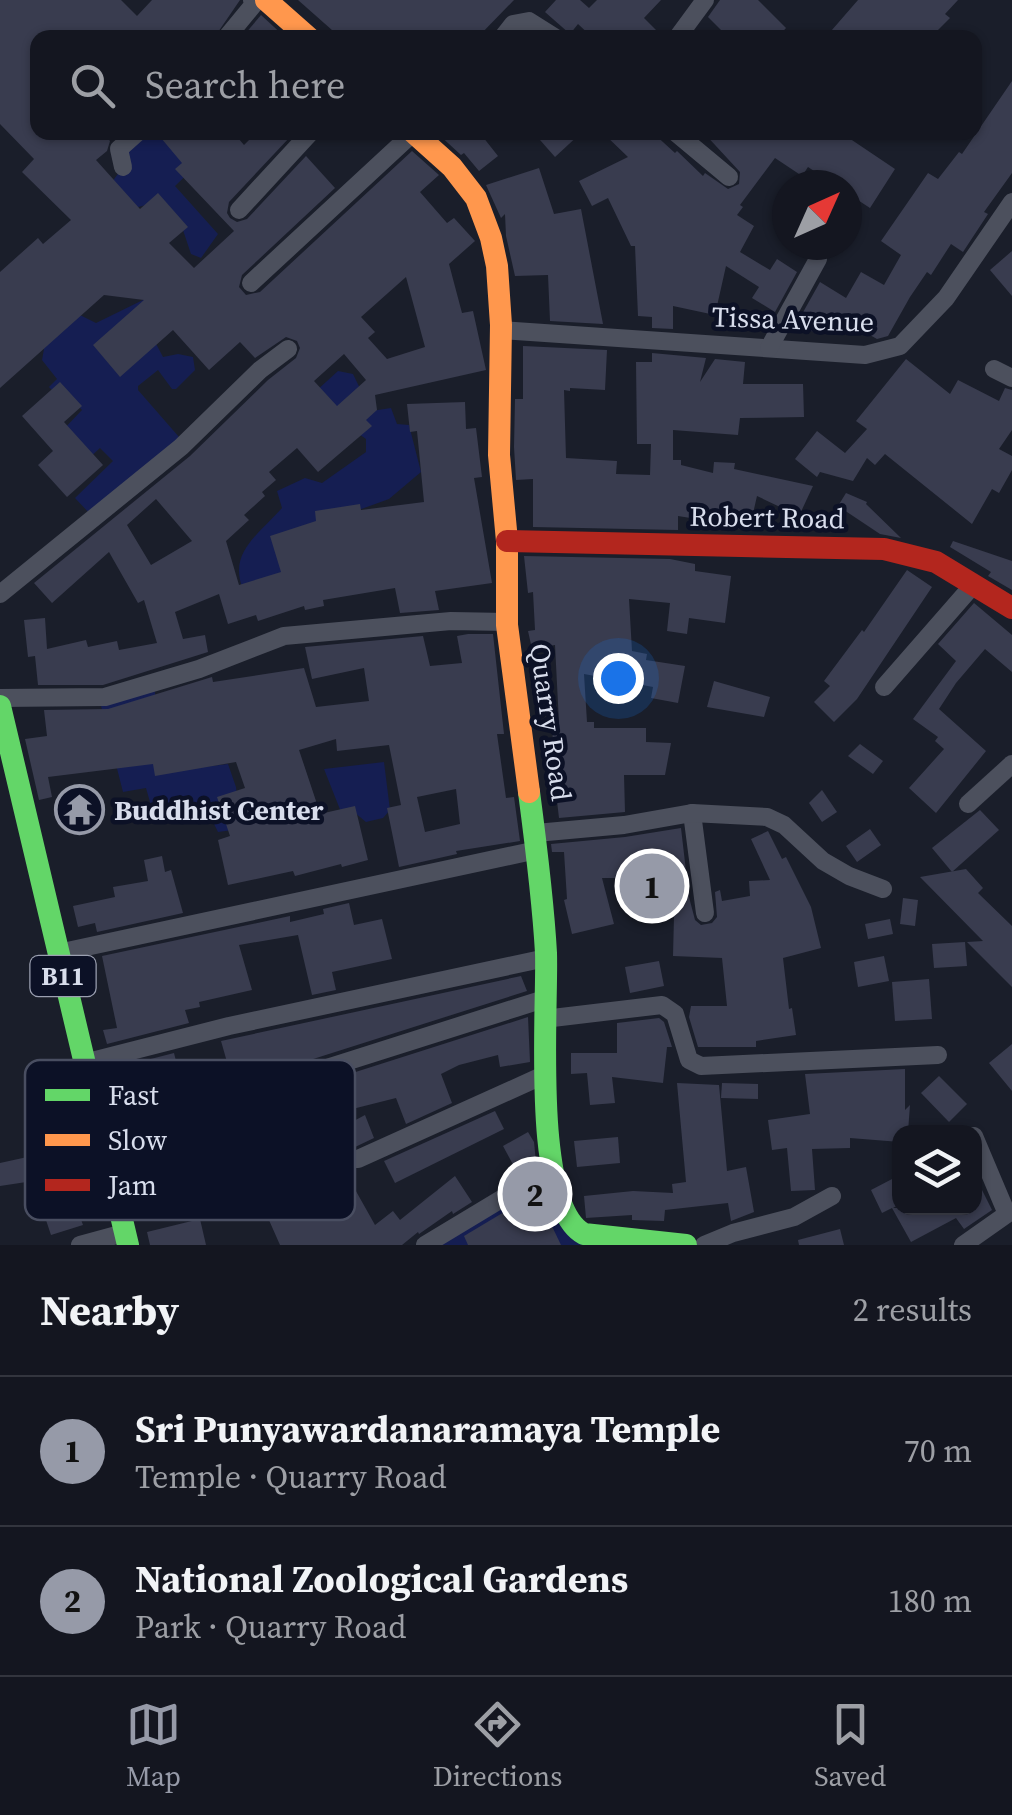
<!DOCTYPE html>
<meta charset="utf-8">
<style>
:root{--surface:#141620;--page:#21232d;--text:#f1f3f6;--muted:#9d9fa5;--line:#33353e;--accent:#969aa8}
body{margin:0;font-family:"Source Serif 4",serif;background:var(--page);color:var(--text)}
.controls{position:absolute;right:30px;bottom:30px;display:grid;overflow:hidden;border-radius:20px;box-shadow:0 2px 8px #0004}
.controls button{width:90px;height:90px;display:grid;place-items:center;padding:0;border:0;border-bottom:2px solid var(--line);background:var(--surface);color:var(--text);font:50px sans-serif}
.compass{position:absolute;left:772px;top:170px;width:90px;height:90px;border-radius:50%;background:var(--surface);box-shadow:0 2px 8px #0004;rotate:45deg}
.you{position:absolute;left:618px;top:678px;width:35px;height:35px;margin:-25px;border:8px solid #fff;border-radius:50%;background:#1a73e8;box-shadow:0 0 0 15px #1a73e833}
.badge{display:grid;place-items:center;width:65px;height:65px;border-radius:50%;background:var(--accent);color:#111;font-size:32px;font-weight:700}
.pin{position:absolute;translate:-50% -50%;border:5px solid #fff;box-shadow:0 2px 10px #0006}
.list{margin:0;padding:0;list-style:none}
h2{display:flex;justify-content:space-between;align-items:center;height:130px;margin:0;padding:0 40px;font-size:42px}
h2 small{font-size:32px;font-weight:400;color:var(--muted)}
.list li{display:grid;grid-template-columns:65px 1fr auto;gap:30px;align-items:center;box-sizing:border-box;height:150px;padding:0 40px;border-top:2px solid var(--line)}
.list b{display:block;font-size:38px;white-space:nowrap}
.list p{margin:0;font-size:32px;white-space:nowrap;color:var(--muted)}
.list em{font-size:32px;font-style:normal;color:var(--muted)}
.icon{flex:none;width:55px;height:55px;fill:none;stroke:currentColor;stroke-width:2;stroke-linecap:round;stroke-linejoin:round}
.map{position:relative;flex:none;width:1012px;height:1245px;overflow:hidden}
.search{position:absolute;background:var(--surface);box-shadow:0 2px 8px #0004;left:30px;right:30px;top:30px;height:110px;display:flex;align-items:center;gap:25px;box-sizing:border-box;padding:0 35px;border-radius:20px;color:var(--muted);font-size:38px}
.sheet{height:430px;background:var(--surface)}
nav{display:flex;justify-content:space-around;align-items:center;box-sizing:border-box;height:140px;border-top:2px solid var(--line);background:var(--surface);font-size:28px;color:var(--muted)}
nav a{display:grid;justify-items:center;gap:5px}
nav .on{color:var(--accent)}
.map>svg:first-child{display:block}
</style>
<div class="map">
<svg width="1012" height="1245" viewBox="0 0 1012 1245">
<rect width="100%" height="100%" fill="#1a1e2a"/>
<g fill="#151e52">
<path d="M138 133H210L206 156 175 186 218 234 201 258 191 254 180 221 146 205 123 211 109 186 123 167 119 149Z"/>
<path d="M145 299 142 317 163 357 178 354 193 357 195 370 176 389H172L158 370 138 386V390L179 437 93 517 75 498 113 461 100 448 88 459 61 432 82 410 61 387 54 392 49 387 57 379 42 360 44 349 41 334 76 313 96 323Z"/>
<path d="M338 371 353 374 371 411 391 408 397 424 409 425 421 472 389 499 320 524 323 563 245 594C226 554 256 537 282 508L277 491 305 478 322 483 366 452V439L338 419 304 402Z"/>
<path d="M153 683 170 771 228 764 236 787 240 829 218 832 207 810 178 811 160 820 154 816 146 788 123 792 99 698Z"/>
<path d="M384 762 390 810 383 818 366 822 354 812H341L324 769Z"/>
<path d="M553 1168 580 1234 686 1245H425Z"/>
</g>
<g fill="#393c4f" fill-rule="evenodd">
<path d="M0 0H121L137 16 152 0H240L214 38H38V132H102L110 141 107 151 96 160 140 209 158 193 188 227 169 243 194 268 234 231 175 169 182 163 156 132H233L244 145 257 132H286L290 137 229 202 227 213 230 218 237 222 247 219 306 156 335 188 242 275 239 287 246 295 260 292 412 151 439 175 420 192 447 223 454 218 475 241 449 264 462 313 473 311 486 370 375 395 377 410 366 420 372 426 318 472 297 448 269 472 276 480 262 492 265 496 244 515 249 520 226 541 239 585 281 572 270 536 316 521 315 511 360 504 361 510 424 502 417 431 410 432 407 404 465 402 466 429 476 428 482 477 474 478 492 583 435 591 439 610 400 613 395 588 323 600 324 606 305 610 304 606 258 621 256 615 228 624 219 594 175 612 183 639 205 635 208 652 103 685H38L35 656 28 657 24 620 45 618 47 649 86 640 88 647 117 641 119 650 157 643 144 600 138 603 109 552 52 603 34 583 190 456 268 380 296 358 300 348 297 341 286 337 255 358 240 342 209 370 173 330 120 377 93 345 144 300 104 295 0 388V272L38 238 43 244 71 220 22 172 34 159 0 124ZM406 277 425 347 387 359 368 338 375 332 361 317ZM344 354 366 380 337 406 314 381ZM156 499 192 541 151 565 127 525Z"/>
<path d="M298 0H514L477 38H341Z"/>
<path d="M556 0H580L589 8 597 0H661L644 18 664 38H593L578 24 570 34 545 12Z"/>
<path d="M720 0H758L786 28 777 38H729L708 17Z"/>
<path d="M858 0H958L945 14 950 18 930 38H825Z"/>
<path d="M261 15 286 38H248L245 34Z"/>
<path d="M1012 81V173L984 212 988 214 963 252 951 244 931 275 927 272 910 297 888 336 877 339 861 330 859 333 826 314 815 333 797 323 820 282 846 298 861 272 884 285 901 255 881 241 928 173 938 179 959 152 962 154Z"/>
<path d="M436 132H479L498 156 479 171 464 153 461 155Z"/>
<path d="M533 132H582L555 157Z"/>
<path d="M602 132H652L675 153 677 151 703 176 705 173 728 189 739 184 740 172 703 132H823L833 140 840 132 895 169 870 208 847 193V185H835L808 167 802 176 775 158 740 205 743 207 737 215 754 226 740 252 770 270 777 259 797 272 775 312 752 298 759 287 726 266 715 315 673 306V329L652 328V317L638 316 635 246H631L608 198 592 206 579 181 628 157Z"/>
<path d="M539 168 554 214 581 209 603 324 550 321 548 275 515 276 506 236 505 214 501 218 486 185Z"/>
<path d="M1012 251V296L990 270Z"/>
<path d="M523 346 607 350 605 390 570 388V391L564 390 566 458 617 461 616 474 650 475 651 444H637L636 362H652V353L706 358 700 382 715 359 745 362 743 384H803L804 417 740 418 738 435 673 430V460H681V465L713 473 714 462 735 463 734 469 813 486 799 516 757 496 749 531 733 528 734 525 678 516V530L533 527V479L516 480 514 447 515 399H523Z"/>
<path d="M906 359 950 394 958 380 999 401 1005 388 1012 390V430L999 449 1012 456V470L999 493 992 489 972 524 885 454 875 465 867 458 853 481 820 472 817 477 795 459 817 431 845 453 867 429 856 421Z"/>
<path d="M60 382 82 406 64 422 103 465 67 497 38 465 53 451 22 416Z"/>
<path d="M846 493 867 502 866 504 901 538 880 534 838 506Z"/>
<path d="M953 541 1012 561V590L988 576 991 572 950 547Z"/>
<path d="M524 556 670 559 695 564V571L731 576 725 623 689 618 687 634 667 631 670 603 629 599 632 651 647 654 646 660 685 666 678 703 651 698 653 687 584 674 587 722H594V728H646V742L671 743 665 775H624L625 812 559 818 552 759 553 723H559L555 645 532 649 528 631 535 630 533 592 528 593Z"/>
<path d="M907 570 932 587 857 699 834 722 814 702 830 686 824 681 862 630 864 632Z"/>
<path d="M974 603 1012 635V672L985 649 956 683 939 709 986 751 936 813 909 788 944 749 935 741 938 737 913 719 956 661 938 644Z"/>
<path d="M468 634H493L504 734H497L506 798 514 797 520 841 456 851 457 854 399 867 387 808 401 805 389 745 337 751 336 739 299 750 319 810 324 809V813L355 806 368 860 342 867 341 864 295 876 293 871 228 885 218 840 230 836 217 797 245 788 236 762 155 776 153 764 48 777 52 797 39 800 25 739 47 736 44 710 108 709 212 677 213 682 304 668 316 707 369 701 364 668 312 679 305 647 423 636 430 666 462 663 457 636ZM456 789 460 824 425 832 417 797Z"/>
<path d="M714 681 770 697 764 717 707 707Z"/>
<path d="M860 744 883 761 873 774 848 756Z"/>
<path d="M822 790 837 812 822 822 809 803Z"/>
<path d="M980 810 999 830 952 872 932 848Z"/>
<path d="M681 828 689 897 695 920 701 925 712 923 717 917 715 892 720 890 722 901 750 896 749 881 770 880 751 839 768 831 782 859 786 857 811 907 821 948 783 958 789 1009 792 1008 796 1035 756 1041V1047H698L689 1017 691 1006H727L722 958 673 956 674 916 657 917 653 868 619 870V878H602L614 924 572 934 564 900 567 899 564 852H552L551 844 625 837Z"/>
<path d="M870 829 881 845 857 862 846 846Z"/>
<path d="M162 856 165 872 171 870 183 913 97 932 95 923 78 927 73 906 115 897 113 887 148 881 144 860Z"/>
<path d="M966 869 983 888 978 893 1012 926V987L967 942 983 941 920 877Z"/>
<path d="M903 898 918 900 915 926 900 924Z"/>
<path d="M349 903 354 925 382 919 392 959 332 972 336 990 312 995 298 935 239 945 252 990 199 1002 200 1007 185 1010 189 1023 107 1044 103 1030 117 1028 102 956 290 916V922L324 914 323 909Z"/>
<path d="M890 919 893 934 868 939 865 924Z"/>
<path d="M965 942 967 966 934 968 932 944Z"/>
<path d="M884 956 889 981 858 987 854 962Z"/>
<path d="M659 961 664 986 630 993 625 967Z"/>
<path d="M521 976 527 991 288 1067 280 1077 284 1089 296 1091 528 1017 530 1062 500 1067 498 1055 459 1065 441 1074 452 1103 406 1124 396 1098 289 1125 287 1117 238 1131 241 1144 159 1165 146 1113 235 1090 221 1041Z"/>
<path d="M929 979 932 1019 895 1021 892 982Z"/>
<path d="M659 1018 664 1022 672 1047H667L663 1083 612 1077 615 1103 590 1105 587 1073 571 1074V1053H617V1023Z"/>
<path d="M1012 1044V1091L989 1063Z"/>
<path d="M174 1053 176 1061 113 1072 112 1069Z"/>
<path d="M905 1069V1110L910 1105 908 1132H900V1142L850 1138V1148L812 1149 815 1190 791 1191 787 1148 772 1150 768 1120 810 1114 805 1074Z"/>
<path d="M939 1076 967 1104 949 1122 921 1093Z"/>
<path d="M677 1083 719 1085 727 1171 746 1167 754 1212 731 1221 728 1203 665 1210 664 1221 632 1220V1215L586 1218 584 1196 633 1191 673 1193 672 1184 686 1182Z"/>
<path d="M722 1083 758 1084V1099L721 1098Z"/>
<path d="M495 1111 504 1129 395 1183 384 1161Z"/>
<path d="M365 1115 374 1138 353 1148 344 1156 335 1131Z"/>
<path d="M528 1132 534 1142 536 1162 517 1172 503 1146Z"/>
<path d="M618 1137 620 1163 577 1167 574 1141Z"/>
<path d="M82 1145 86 1164 55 1171 69 1205 75 1203 83 1225 51 1235 33 1181 0 1186V1163Z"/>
<path d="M295 1153 312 1186 343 1168 375 1225 393 1211 400 1220 455 1176 472 1202 453 1214 452 1211 419 1234 418 1232 402 1245H280L261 1202 289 1189 275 1163Z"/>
<path d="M974 1174 992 1210 964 1229 956 1218 911 1242 892 1208 882 1213 871 1190 894 1178 900 1190V1204L893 1208H974Z"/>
<path d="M536 1193 561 1245H468L464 1236Z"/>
<path d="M200 1219 206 1245H150L147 1232Z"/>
<path d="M840 1229 844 1245H799L798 1240Z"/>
</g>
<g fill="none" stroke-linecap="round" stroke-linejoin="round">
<g stroke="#4c505d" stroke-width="18">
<path d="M226 38 254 4 252 0"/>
<path d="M502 38 513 24 529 21 556 38"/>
<path d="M677 38 705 0"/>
<path d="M675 132 729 177"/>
<path d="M123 167 119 149 138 132"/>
<path d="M239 210 311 132"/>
<path d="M251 283 414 132"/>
<path d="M500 330 865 355 900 346 946 298 1012 202"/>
<path d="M769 348 818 259"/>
<path d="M994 369 1012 378"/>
<path d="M0 594 181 447 260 370 288 349"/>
<path d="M884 687 974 584"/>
<path d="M0 698 105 697 199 669 284 636 451 621 507 622"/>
<path d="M968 804 1012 764"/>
<path d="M692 813 705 913"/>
<path d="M536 833 624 825 692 813 767 817 784 825 823 861 849 876 883 889"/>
<path d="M58 953 537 850"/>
<path d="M544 1019 662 1005 675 1014 689 1060 701 1066 938 1055"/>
<path d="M84 1063 229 1026 546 958"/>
<path d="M292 1079 544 999"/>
<path d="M358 1159 544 1075"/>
<path d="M80 1245 124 1233"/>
<path d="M425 1245 553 1168"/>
<path d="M704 1245 733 1233 794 1217 832 1196"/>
<path d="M963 1245 1007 1214 974 1136"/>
</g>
<g stroke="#63d668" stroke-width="22">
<path d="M0 706 128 1245"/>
<path d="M529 792C536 845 543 899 546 953 548 1008 531 1206 584 1234L686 1245"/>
</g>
<g stroke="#ff974d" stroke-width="22">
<path d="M266 0 309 38"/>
<path d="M413 132 452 167 476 198 491 238 497 266 501 325 499 455 507 541V625L529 792"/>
</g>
<path stroke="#b3261e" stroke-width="22" d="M507 541 884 549 936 562 1012 608"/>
</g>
<defs>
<symbol id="temple-ring" viewBox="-11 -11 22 22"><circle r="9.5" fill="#0c1126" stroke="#969aa8" stroke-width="1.5"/><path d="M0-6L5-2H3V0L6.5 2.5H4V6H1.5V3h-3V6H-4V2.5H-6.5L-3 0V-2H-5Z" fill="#969aa8"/></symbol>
</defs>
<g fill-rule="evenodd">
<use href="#temple-ring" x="52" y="782" width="55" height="55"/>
</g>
<g text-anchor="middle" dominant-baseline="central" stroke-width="9" stroke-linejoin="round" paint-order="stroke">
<rect fill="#0c1126" stroke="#9ba0b1" stroke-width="2.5" x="30.5" y="956" width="65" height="40" rx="8"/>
<g font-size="25" font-weight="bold" fill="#d8ddec">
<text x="63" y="976">B11</text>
</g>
<g font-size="28" fill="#d8ddec" stroke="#0c1126">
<text transform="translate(793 319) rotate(2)">Tissa Avenue</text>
<text transform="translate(767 517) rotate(1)">Robert Road</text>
<text transform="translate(551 722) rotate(82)">Quarry Road</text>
</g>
<g font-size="28" font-weight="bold" fill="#d8ddec" stroke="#0c1126" text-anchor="start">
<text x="114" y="810">Buddhist Center</text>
</g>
</g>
<rect x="25" y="1060" width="330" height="160" rx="15" fill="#0c1126" stroke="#494e61" stroke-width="2.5"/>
<rect x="45" y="1089" width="45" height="12" fill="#63d668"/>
<rect x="45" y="1134" width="45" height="12" fill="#ff974d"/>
<rect x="45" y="1179" width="45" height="12" fill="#b3261e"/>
<g font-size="28" fill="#d8ddec">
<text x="108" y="1105">Fast</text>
<text x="108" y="1150">Slow</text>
<text x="108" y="1195">Jam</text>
</g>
</svg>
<div class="controls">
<button><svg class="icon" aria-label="layers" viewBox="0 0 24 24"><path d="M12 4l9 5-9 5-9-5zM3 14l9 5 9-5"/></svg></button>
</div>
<svg class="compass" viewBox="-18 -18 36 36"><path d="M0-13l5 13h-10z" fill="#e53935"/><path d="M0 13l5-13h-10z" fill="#9d9fa5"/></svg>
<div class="you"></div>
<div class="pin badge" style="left:652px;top:886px">1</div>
<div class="pin badge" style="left:535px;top:1194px">2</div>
<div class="search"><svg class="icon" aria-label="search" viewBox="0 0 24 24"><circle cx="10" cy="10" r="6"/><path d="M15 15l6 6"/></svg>Search here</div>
</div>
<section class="sheet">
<h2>Nearby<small>2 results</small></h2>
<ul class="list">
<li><span class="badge">1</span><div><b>Sri Punyawardanaramaya Temple</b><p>Temple · Quarry Road</p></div><em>70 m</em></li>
<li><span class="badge">2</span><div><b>National Zoological Gardens</b><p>Park · Quarry Road</p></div><em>180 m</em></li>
</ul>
</section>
<nav>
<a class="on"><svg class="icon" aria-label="map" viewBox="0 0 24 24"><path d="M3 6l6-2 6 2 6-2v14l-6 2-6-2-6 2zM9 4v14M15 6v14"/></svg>Map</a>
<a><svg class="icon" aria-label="directions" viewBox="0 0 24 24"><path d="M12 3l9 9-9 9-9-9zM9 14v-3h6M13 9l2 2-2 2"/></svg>Directions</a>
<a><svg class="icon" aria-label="saved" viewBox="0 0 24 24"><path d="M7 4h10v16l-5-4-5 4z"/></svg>Saved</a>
</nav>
